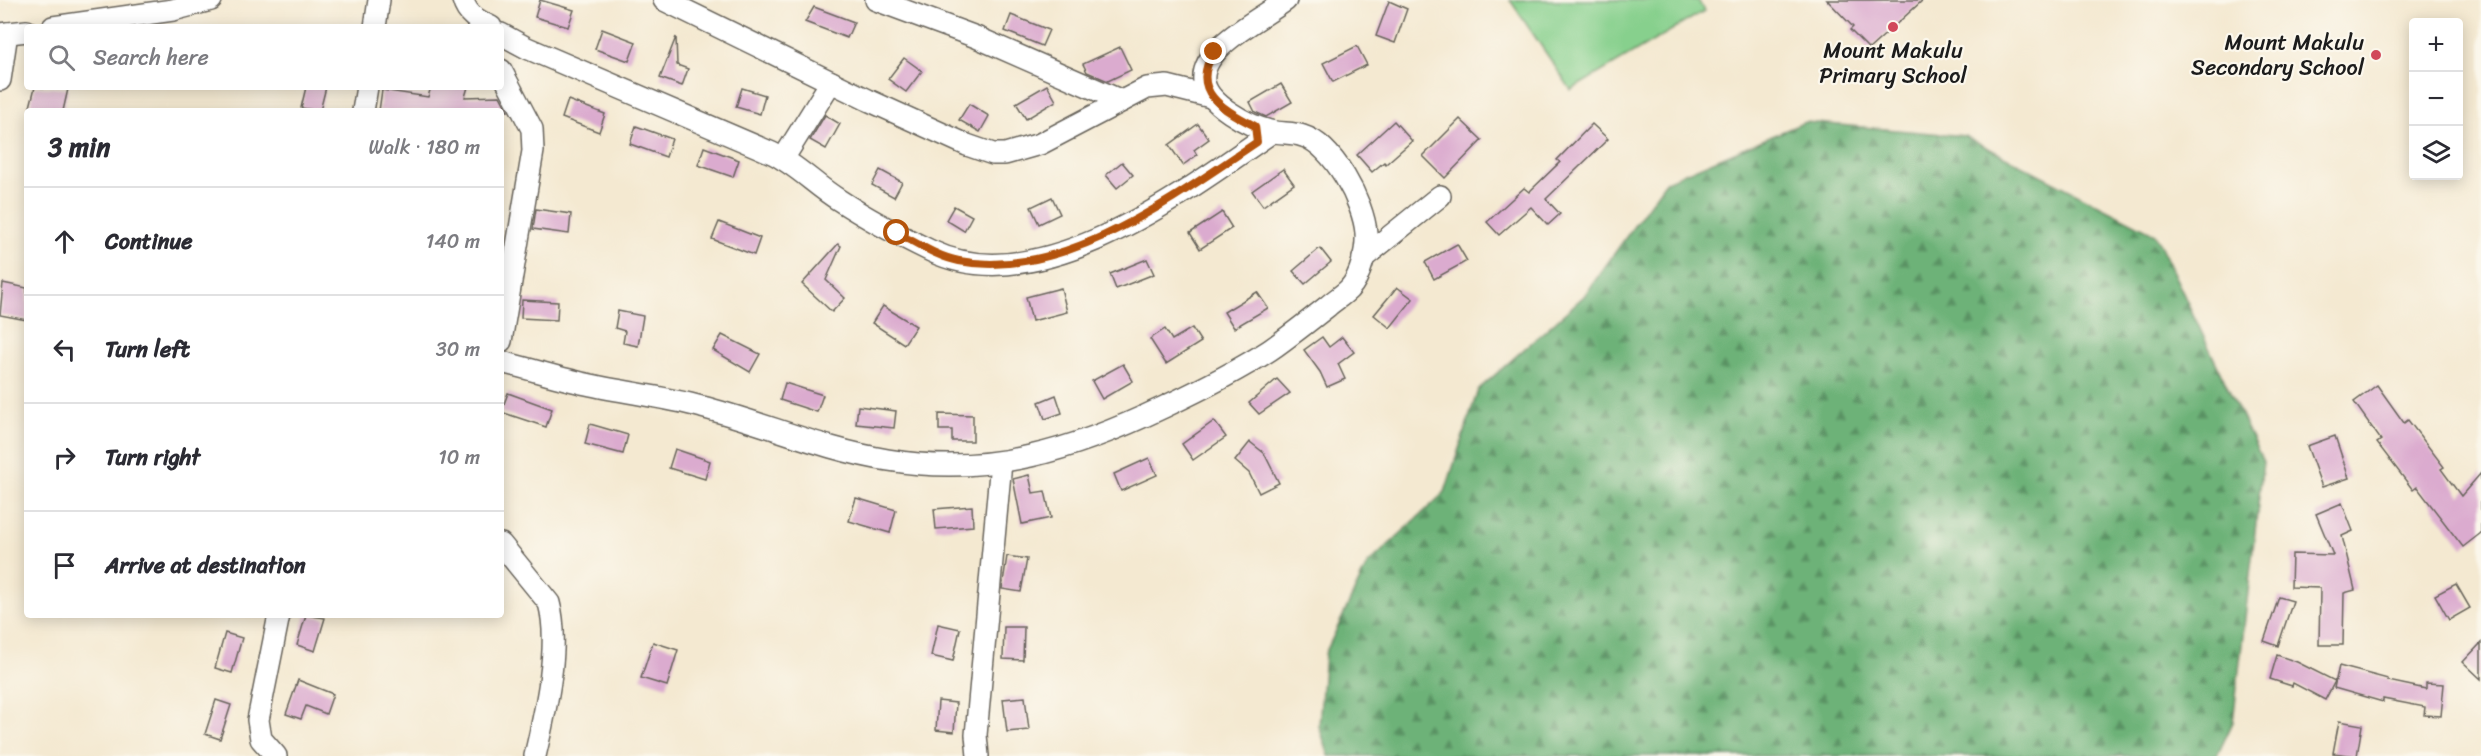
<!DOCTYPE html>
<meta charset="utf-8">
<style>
:root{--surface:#fff;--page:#f7f7f7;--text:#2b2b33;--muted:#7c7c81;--line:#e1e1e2}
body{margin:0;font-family:Sriracha,sans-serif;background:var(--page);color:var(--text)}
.controls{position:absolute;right:18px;top:18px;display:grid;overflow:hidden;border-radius:6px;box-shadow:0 3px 15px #0003}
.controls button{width:54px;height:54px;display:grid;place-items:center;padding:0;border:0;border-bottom:2px solid var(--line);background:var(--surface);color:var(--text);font:30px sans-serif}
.stop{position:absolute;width:18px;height:18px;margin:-14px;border:4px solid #b45309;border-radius:50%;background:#fff}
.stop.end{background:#b45309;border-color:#fff;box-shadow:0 2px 6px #0008}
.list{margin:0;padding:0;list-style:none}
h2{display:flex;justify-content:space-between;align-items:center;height:78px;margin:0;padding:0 24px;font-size:26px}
h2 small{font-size:20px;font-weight:400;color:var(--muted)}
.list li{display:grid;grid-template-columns:39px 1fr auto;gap:18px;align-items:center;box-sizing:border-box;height:108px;padding:0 24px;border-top:2px solid var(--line)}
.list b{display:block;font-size:22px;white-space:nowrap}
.list em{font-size:20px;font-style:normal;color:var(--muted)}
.icon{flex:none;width:33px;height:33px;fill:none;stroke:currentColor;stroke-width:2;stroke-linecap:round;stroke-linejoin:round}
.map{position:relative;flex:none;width:2481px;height:756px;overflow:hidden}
.search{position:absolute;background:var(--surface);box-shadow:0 3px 15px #0003;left:24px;top:24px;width:480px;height:66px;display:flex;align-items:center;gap:15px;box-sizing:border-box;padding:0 21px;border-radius:6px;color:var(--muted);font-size:22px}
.panel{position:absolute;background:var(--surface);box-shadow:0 3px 15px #0003;left:24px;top:108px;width:480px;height:510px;border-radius:6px}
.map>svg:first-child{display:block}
</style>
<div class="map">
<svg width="2481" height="756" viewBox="0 0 2481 756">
<defs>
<pattern id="forest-firs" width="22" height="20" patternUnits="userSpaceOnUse" patternTransform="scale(1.5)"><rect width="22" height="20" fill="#6db278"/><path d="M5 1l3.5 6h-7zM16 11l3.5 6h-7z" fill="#599062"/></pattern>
</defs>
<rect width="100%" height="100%" fill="#fbf7ec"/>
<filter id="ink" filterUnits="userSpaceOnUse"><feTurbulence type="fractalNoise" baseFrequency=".0167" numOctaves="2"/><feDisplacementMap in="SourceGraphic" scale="12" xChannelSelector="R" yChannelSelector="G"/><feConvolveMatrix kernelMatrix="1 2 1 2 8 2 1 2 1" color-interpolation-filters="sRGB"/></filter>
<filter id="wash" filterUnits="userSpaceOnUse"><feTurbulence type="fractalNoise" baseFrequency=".008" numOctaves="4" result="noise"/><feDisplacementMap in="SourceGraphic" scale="24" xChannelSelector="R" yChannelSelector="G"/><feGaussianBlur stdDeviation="1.35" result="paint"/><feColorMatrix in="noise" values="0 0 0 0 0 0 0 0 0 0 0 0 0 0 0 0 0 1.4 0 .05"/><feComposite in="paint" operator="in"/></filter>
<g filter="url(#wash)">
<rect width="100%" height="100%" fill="#f4e9d1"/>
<path fill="#87d08d" stroke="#527654" stroke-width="1.5" d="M1510 0H1698L1704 11 1571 90Z"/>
<path fill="url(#forest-firs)" stroke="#44674a" stroke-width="1.5" d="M1805 122 1965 136 2155 234 2263 462 2233 722 2217 756H1329L1319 726 1325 654 1367 565 1445 492 1478 390 1584 296 1666 181Z"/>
<g id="blocks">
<g fill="#dbabcf">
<path d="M540 0 574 10 568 27 535 17Z"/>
<path d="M1827 0H1923L1869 49 1850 30 1853 27Z"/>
<path d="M1389 1 1407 9 1395 43 1376 36Z"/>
<path d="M814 7 854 22 847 38 805 22Z"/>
<path d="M1011 15 1049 30 1042 46 1005 31Z"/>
<path d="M602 29 636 42 629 61 595 49Z"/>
<path d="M676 37 677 65 688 69 682 86 660 78Z"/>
<path d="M1357 46 1367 65 1333 82 1323 63Z"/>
<path d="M1120 47 1131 70 1108 81 1087 72 1083 64Z"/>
<path d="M904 58 922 71 906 92 888 79Z"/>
<path d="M1281 84 1292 102 1266 117 1255 112 1250 102Z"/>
<path d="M1047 85 1056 101 1026 119 1016 103Z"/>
<path d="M35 87 68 89 63 111H29Z"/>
<path d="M306 87H326L320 111 301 108Z"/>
<path d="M431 87H468L465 97 500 96 508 111H379L382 90 428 97Z"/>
<path d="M742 88 765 95 760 114 736 107Z"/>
<path d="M568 100 605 114 599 132 562 118Z"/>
<path d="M969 104 989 116 980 132 959 120Z"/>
<path d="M825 115 840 124 826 149 810 140Z"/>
<path d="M1460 119 1482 140 1445 178 1423 156Z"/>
<path d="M1394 121 1412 141 1386 164 1384 162 1372 172 1357 155Z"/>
<path d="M1198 124 1209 139 1194 150 1197 155 1183 165 1169 145Z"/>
<path d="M1592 124 1608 139 1546 199 1560 214 1548 225 1531 207 1499 235 1487 222 1524 188 1529 192 1560 162 1557 160Z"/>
<path d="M636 126 672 139 666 157 630 144Z"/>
<path d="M704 147 739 160 733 177 698 165Z"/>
<path d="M1122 162 1133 175 1117 188 1106 175Z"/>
<path d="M1283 169 1294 184 1263 206 1252 191Z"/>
<path d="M880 170 902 182 894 197 872 185Z"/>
<path d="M1052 197 1060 214 1039 224 1031 207Z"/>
<path d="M954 206 972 216 964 231 946 220Z"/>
<path d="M536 209 571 214 569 234 533 229Z"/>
<path d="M1222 212 1232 228 1200 249 1190 233Z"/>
<path d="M719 222 760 238 754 255 712 239Z"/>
<path d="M838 244 841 246 826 280 845 298 832 312 802 284Z"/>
<path d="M1457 244 1467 261 1434 279 1425 262Z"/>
<path d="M1320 248 1331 262 1305 284 1293 271Z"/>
<path d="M1147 259 1154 274 1116 289 1110 274Z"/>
<path d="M3 283 27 288V320L0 315Z"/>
<path d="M1397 287 1413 299 1390 328 1374 315Z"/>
<path d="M1061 288 1067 312 1032 321 1026 297Z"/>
<path d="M1257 292 1268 308 1234 328 1224 312Z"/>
<path d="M522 300 558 302 557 320 521 318Z"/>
<path d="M883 306 916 326 904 344 872 323Z"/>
<path d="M618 311 643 316 638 346 623 343 625 331 615 328Z"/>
<path d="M1192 328 1201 342 1166 364 1150 339 1165 329 1172 340Z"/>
<path d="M722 335 760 354 750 372 713 350Z"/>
<path d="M1322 337 1329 347 1342 337 1354 352 1338 364 1345 379 1327 387 1320 372 1304 350Z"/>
<path d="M1123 364 1133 381 1102 399 1092 381Z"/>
<path d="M1277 379 1290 393 1259 414 1249 403Z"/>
<path d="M785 383 823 395 817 412 780 400Z"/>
<path d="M2377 385 2404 423 2408 420 2444 467 2441 469 2461 496 2481 473V533L2463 547 2417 487 2413 490 2377 443 2381 440 2354 402Z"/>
<path d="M508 393 552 409 546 427 501 412Z"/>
<path d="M1056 395 1062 413 1045 419 1039 402Z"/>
<path d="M858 406 896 411 894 428 856 424Z"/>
<path d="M939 414 973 415V441H952V430H939Z"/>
<path d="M1214 421 1226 437 1193 460 1182 444Z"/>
<path d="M590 424 628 435 623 454 585 444Z"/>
<path d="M2335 436 2349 478 2322 487 2307 446Z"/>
<path d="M1250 442 1264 453 1279 483 1259 493 1249 473 1235 461Z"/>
<path d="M675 449 710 461 705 479 669 468Z"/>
<path d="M1149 458 1157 475 1121 491 1114 474Z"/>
<path d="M1029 475 1033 493 1045 491 1051 518 1022 524 1013 479Z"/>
<path d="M856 498 896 510 890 533 849 521Z"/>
<path d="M2342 503 2353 531 2342 536 2355 590 2344 593 2343 645H2319L2320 588 2291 587 2292 554 2333 555 2316 514Z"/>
<path d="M972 506 973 526 936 529 934 509Z"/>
<path d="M1007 556 1027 559 1021 592 1002 589Z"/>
<path d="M2456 584 2470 608 2449 620 2435 595Z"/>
<path d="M2279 597 2293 601 2278 646 2264 641Z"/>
<path d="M306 615 325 618 315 651 297 645Z"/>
<path d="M938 624 960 629 953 661 931 656Z"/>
<path d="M1004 627H1024L1023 660 1003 659Z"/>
<path d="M225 633 242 638 232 673 215 668Z"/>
<path d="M653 642 678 650 667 686 641 678Z"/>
<path d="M2481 643V679L2463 662Z"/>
<path d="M2277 655 2297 662 2335 681 2325 700 2293 683 2292 686 2270 679Z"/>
<path d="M2339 666 2388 679V681L2426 689V683L2444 684 2441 716 2424 715 2425 707 2383 699V702L2334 688Z"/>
<path d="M298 680 333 694 326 714 306 706 301 719 286 714Z"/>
<path d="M1025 697 1029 730 1007 732 1003 699Z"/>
<path d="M216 700 231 705 220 739 205 734Z"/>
<path d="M938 701 956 703 954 732 936 730Z"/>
<path d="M2339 721 2362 725 2357 756 2333 753Z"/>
</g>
</g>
</g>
<g filter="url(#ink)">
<use href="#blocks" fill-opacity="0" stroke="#68645b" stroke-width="1.5"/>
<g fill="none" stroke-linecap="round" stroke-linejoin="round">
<defs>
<g id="minor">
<path d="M463 0C467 15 477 20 491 27"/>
<path d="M664 0 868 100 967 145 993 154H1005L1040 144 1147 88 1167 86 1211 97"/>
<path d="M876 0 976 37 1122 101"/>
<path d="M53 27 173 10 211 0"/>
<path d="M375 27 379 0"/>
<path d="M0 34 27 31"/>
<path d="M501 34 527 48 772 153C797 165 816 186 839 200 868 219 900 236 931 251 1040 303 1185 192 1272 132"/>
<path d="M501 70 532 129 533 151 501 341"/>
<path d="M0 80 7 33"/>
<path d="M363 111 367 87"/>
<path d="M783 159 831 82"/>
<path d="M1363 258 1440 196"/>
<path d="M501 362C531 369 561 379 591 385 628 393 666 397 702 407 765 423 824 450 888 460 990 477 1074 450 1164 407 1200 390 1236 372 1270 350 1290 336 1309 321 1328 306 1335 300 1343 295 1349 289 1361 276 1367 250 1366 233 1364 203 1333 145 1303 136 1293 132 1281 134 1270 131 1249 126 1207 104 1204 81 1200 47 1263 18 1286 0"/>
<path d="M501 544 549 603C561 646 545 713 535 756"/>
<path d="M276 756 261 739 258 720 279 615"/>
<path d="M978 756 976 735 1001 462"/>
</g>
</defs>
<use href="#minor" stroke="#68645b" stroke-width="24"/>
<use href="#minor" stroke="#fff" stroke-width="21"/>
</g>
</g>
<g fill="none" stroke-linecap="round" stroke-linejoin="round" filter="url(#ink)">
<path stroke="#b45309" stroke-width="8" d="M897 233C917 243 937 257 959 261 1063 281 1175 197 1257 142L1255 126C1223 110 1189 91 1214 52"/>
</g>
<g fill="#d1495b" stroke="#fbf7ec" stroke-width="2">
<circle cx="1893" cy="27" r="6"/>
<circle cx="2376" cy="55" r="6"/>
</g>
<g text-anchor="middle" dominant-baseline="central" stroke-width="4.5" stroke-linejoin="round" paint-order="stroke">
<g font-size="22" fill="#1c1c1c" stroke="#fbf7ec" text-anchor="end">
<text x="2364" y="42">Mount Makulu<tspan x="2364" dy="25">Secondary School</tspan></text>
<text x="1893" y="50" text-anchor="middle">Mount Makulu<tspan x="1893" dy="25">Primary School</tspan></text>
</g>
</g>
</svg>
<div class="controls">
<button>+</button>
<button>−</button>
<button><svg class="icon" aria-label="layers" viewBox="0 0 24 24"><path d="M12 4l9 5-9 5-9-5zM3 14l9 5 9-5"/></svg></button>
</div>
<div class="stop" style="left:897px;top:233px"></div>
<div class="stop end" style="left:1214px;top:52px"></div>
<div class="search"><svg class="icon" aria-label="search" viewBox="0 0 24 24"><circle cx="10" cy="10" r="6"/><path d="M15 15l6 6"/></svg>Search here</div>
<section class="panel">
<h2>3 min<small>Walk · 180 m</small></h2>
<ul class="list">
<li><svg class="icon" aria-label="ahead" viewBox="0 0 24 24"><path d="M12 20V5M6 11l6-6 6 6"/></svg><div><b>Continue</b></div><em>140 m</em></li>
<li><svg class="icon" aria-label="left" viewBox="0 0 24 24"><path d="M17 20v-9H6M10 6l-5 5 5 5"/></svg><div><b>Turn left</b></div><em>30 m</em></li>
<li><svg class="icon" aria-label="right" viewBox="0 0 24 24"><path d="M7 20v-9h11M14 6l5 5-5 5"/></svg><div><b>Turn right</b></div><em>10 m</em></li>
<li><svg class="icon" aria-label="arrive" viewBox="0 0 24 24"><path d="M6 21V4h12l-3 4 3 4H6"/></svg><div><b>Arrive at destination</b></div></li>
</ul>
</section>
</div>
